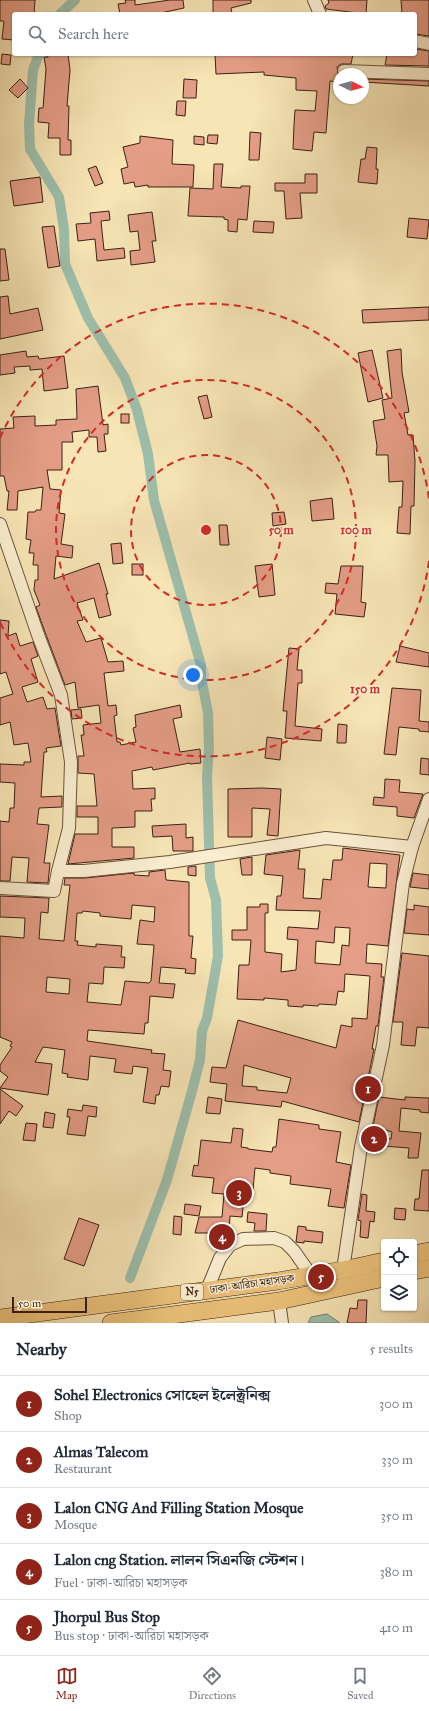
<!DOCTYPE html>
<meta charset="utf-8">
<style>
:root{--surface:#fff;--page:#f6f6f7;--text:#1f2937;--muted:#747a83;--line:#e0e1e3;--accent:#8f2418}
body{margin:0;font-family:"IM FELL Great Primer","Noto Serif Bengali",serif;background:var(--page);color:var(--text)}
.controls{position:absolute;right:12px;bottom:12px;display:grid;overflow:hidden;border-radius:4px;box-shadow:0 1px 3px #0004}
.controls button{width:36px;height:36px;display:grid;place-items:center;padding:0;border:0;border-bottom:1px solid var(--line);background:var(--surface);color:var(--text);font:20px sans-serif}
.compass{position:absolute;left:333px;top:68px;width:36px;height:36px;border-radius:50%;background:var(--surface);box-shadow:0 1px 3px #0004;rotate:95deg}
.scale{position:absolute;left:12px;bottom:10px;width:75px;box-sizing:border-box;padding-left:4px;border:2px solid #3c2114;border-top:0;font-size:11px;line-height:14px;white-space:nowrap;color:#3c2114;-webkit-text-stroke:3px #faeed0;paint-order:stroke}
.you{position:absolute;left:193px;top:675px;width:14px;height:14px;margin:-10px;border:3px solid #fff;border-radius:50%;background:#1a73e8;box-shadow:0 0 0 6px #1a73e833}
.badge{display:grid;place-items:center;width:26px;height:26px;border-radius:50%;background:var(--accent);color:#fff;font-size:13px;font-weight:700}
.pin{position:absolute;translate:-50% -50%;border:2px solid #fff;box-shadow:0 1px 4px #0006}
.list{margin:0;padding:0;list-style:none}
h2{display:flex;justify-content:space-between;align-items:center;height:52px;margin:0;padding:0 16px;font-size:17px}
h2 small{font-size:13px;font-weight:400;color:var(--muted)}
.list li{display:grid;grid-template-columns:26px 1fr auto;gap:12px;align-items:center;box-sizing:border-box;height:56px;padding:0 16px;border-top:1px solid var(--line)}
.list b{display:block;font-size:15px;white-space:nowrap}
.list p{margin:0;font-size:13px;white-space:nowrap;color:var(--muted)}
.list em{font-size:13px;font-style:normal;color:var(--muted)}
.icon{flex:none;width:22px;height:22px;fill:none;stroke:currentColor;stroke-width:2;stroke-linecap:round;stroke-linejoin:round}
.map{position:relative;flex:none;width:429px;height:1323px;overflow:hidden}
.search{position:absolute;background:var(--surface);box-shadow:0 1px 3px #0004;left:12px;right:12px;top:12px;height:44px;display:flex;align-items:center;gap:10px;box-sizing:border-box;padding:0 14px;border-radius:4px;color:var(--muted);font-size:15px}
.sheet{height:332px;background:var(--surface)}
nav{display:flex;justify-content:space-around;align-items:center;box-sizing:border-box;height:56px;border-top:1px solid var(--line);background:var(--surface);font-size:11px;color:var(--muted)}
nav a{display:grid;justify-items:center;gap:2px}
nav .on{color:var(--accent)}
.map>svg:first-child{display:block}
</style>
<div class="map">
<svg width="429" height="1323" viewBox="0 0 429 1323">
<rect width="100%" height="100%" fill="#f7e5b6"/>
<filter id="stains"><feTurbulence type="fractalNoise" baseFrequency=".005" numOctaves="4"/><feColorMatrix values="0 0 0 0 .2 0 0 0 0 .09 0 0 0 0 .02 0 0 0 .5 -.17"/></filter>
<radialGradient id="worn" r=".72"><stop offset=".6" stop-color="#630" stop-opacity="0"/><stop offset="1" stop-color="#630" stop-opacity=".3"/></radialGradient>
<path fill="#9dbfac" stroke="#76806f" d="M327 1314 340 1323H308L311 1317Z"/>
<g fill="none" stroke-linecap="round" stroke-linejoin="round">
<g stroke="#9dbfac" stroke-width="10">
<path d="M60 14 75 0"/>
<path d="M39 54 33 70 29 124 30 149 59 197 64 229 65 264 88 318 125 378 137 410 148 454 154 500 201 665V677L208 713 209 749 207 776 210 878 216 900 218 956 207 1018 202 1031 200 1060 192 1091 167 1180 130 1278"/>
</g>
</g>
<g fill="#e49d86" stroke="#3c2114" fill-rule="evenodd">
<path d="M0 0H35L34 14H14V40L2 39 4 21H0Z"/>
<path d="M125 0H135V5L170 0H183L184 8 156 14H120L118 4 126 3Z"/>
<path d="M213 0H251V3L231 8 232 14H213Z"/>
<path d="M328 0H367L366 14 326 9 325 6 329 3Z"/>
<path d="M401 0H429V36L415 34V14H402Z"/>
<path d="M415 49 429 51V66L385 65 387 54H415Z"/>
<path d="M2 54 11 55 10 65 1 64Z"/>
<path d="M47 54H68L70 70 67 106H69L68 140H71V155H60V138H48L49 123 38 122 39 108H43L46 69 44 57H48Z"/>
<path d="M215 54H353L351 64H341L337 67 339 82 330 81 326 133 314 132 312 151 293 149 294 125 295 110 315 111 317 91 296 90V78L264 75V72L216 74Z"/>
<path d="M20 79 28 88 18 98 9 90Z"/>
<path d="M184 79 197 80 196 98H183Z"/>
<path d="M363 79 429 81V86L363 82Z"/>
<path d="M177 101H186L185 116 176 115Z"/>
<path d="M250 132 261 133 259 160H249Z"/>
<path d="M208 135H218L217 144 207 143Z"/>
<path d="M140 136 173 140 172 164 194 165 193 187H148V185L135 187 134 182 124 184 121 169 128 167 123 147 140 143Z"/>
<path d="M194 136 204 137V145L194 144Z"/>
<path d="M367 147 377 148 376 169H378L377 184 358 182 361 159H365Z"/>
<path d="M214 164H223L221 187 241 188V186H250L247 220 238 219 237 232 228 231V220L224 219V217L188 216 190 188 213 189Z"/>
<path d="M96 166 103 183 95 186 88 169Z"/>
<path d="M305 174H317V193H300L302 218 286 219 284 191H275V183H305Z"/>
<path d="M40 177 43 202 14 206 10 181Z"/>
<path d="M109 211 110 220 101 221 104 250 124 248 125 258 97 261 95 239 78 241 76 224 91 223 90 213Z"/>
<path d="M152 212 156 241H152L155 262 131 265 130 251 140 250 138 231 130 232 128 215Z"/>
<path d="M409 218 429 220 427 239 407 237Z"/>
<path d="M254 221 274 222 273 233 253 232Z"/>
<path d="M54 226 60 266 48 268 42 227Z"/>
<path d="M0 249H5L9 280 0 281Z"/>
<path d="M8 296 10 314 38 308 43 330 0 339V297Z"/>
<path d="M429 307V320L363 323 362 310Z"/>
<path d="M401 349 402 372 409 412 404 413 408 435H413L415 461 414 506H411L410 534 397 533 399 507H402L403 481 389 482 388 455H376L377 446 373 421 385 419 382 400 392 398 387 351Z"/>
<path d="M372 350 383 398 368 402 358 353Z"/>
<path d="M26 351 27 357 38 356 39 359 64 356 68 388 44 391 42 369 30 370V366L14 367 15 373 0 375V355Z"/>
<path d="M98 386 103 425 108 424V434H104L106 451 98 452 97 437H89V430L72 432 73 442H62V470H47L50 489 61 490 59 513 65 514 61 544 73 546 72 558 56 556 54 579 99 563 108 594H106L111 615 99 618 94 598 77 603 83 620 77 621 86 642 101 638 108 662 123 661 124 671 104 673 108 706 116 705 117 715 114 716 117 742H120L121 745 136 742 133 728 136 727 135 715 180 705 182 717 173 719 180 752 200 749 201 763 190 764V763L153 770 152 767 132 771 133 789 155 788V799H151L152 811H135V827L112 828V847H134V858L68 864 75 834H98V817H77V806H97L94 774 78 773V756H84L81 735H84L83 725 101 723 99 705 78 708 75 682 65 685 45 632 36 607 40 605 34 590 35 580H38V565H33L34 553H29L31 540 26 539 28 512H35L36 510H41L43 487 18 491 17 510H7L9 491H7L4 476H0V429L14 428 13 417 35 416V426L56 425V420L77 419 76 389Z"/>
<path d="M207 395 212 417 204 419 198 397Z"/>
<rect x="121" y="414" width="8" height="9"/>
<path d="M332 498 334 519 312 521 310 501Z"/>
<path d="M284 512 286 524 273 526 272 513Z"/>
<path d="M219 525H227L229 545H220Z"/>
<path d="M121 543 123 563 113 564 111 544Z"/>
<rect x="132" y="564" width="11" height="11"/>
<path d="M272 564 275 595 259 597 255 566Z"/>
<path d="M341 566H363L361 602 366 603 364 617 335 614 337 594 325 593 326 583 338 584Z"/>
<path d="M0 620 9 621 8 636 16 633 20 646 33 642 38 656 31 659 38 682 22 687 27 702 43 697 47 709 55 708 61 746 46 748 47 752H44L41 797 62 796V807L39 808 37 824 49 825 44 863H50L48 883 27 882 29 858 12 857 10 881H0V821L9 822 10 808H14L15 783 0 782V764L24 765V762H31L28 743 14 745 10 722 0 725V698L13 694 6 672 0 674Z"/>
<path d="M400 646 429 653V667L396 662Z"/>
<path d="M289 648 299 649 297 670H302V683H298L295 726 322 729 321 741 285 738 287 711H283Z"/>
<path d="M392 688 421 690 419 721 429 722V732L419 731V729L399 727 396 755 384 754Z"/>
<path d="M81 709 82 718 72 719 71 710Z"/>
<path d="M338 724 347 725 346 743H337Z"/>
<path d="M267 737 282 739 280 760 265 758Z"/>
<path d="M421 758 429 759V775L420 774Z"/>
<path d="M385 779 400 780 399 792 423 794 414 818 397 816V807L373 805 374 797 384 798Z"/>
<path d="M262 788 281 789 278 836 267 835 270 809 252 808V837H228V789Z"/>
<path d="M186 824V838L193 837V851H173L172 836 153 837 152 826Z"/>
<path d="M343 848 400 855 388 946 367 944 366 963 382 964 381 977H384L378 1026H376L372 1049H374L359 1122 282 1101 281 1107 225 1101 227 1084 210 1082 212 1067 226 1068 238 1020 336 1048 341 1025 352 1027V1018L367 1019 370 976 345 974 344 992 338 991 336 1005 319 1004 318 1006 303 1005V1007L288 1006V1000L264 998V1000L237 999 239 965H249L251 940H232V930H247V907H260V904H268V913H265V952L282 954 281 972 296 970 298 940 287 939 288 927 318 929 320 911 276 910 277 896H281L283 876 264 874 266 855 300 850 298 869H305L303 898 321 899 323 879 331 880 333 860H342ZM370 863 387 864 386 888 368 887ZM335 927 350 928 349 946 342 945 340 965 315 963 316 941 334 943ZM244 1065 291 1078 287 1093 257 1090V1087L242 1086Z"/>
<path d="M252 857V875H242L240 859Z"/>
<path d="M196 866V876L188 875V867Z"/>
<path d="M165 870 166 880 189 882V936H193L191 958 196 959 195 974 185 973 186 969 161 967 159 983 175 984 173 998 150 996 148 1023H145L144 1034 88 1030 87 1041 152 1050 151 1053 165 1054 163 1070 171 1071 169 1087 161 1086 159 1095H156L155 1104 143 1102 148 1068 133 1066 132 1074 114 1072 116 1059 90 1056 88 1080 67 1077 68 1074 62 1073 65 1050 43 1047 35 1062 52 1064 48 1095 0 1088 8 1077 0 1071V1065L12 1047 10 1046 12 1042 0 1037V936L24 938 25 918 0 917V896L49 898 48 913 41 912 39 939 64 941 70 885H64L65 878H85L134 873V875L149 876V872ZM132 905 155 907 154 922 140 920 137 944 154 945 151 981 149 983 125 981 121 1005 87 1002 89 983 103 984 104 967 124 968 125 957H121L122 946 96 944V947L77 945 78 941H75L77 913H82L83 911 100 913V916L131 919ZM47 977 70 979 69 994 46 992Z"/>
<path d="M413 873 429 875V889L410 887Z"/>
<path d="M414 905 429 907V935L404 933 407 909 414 910Z"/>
<path d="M402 953 429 956V1028L417 1027 415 1046 401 1045 403 1022H393Z"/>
<path d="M0 1089 23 1106 16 1116 9 1111 0 1124Z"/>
<path d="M208 1097 222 1099 220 1114 206 1113Z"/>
<path d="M379 1097 405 1100V1097L429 1098V1113L420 1112V1110L401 1108 399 1131 421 1133 418 1158H408L409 1148 370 1145 371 1136 391 1139 392 1132 373 1126Z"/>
<path d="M83 1105 97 1107 96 1117 88 1116 85 1136 67 1134 70 1117H67L68 1109 82 1111Z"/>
<path d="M45 1112 55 1114 53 1128 43 1127Z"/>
<path d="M279 1119 319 1125V1129L341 1132 336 1162 351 1165 344 1208 328 1206 331 1189 290 1184 291 1176 270 1173V1170L255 1168 253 1190 245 1189 242 1217 230 1216 229 1233H195L199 1217H222L224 1194 212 1193 214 1178 192 1176 194 1165 198 1166 201 1140 231 1143 233 1128 243 1129 241 1147 248 1148V1149L272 1152 273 1147H276Z"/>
<path d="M26 1123 37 1124 35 1141 23 1140Z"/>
<path d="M422 1170H429V1211L414 1210 415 1199H419Z"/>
<path d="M362 1194 367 1195 366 1211 375 1212 374 1222 370 1221 368 1238 360 1237 361 1221 358 1220Z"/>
<path d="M185 1204 201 1206 199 1216 184 1214Z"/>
<path d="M395 1208 406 1209 405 1220 394 1219Z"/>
<path d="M248 1212 267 1214 266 1231H254L255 1223 247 1222Z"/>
<path d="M174 1216 182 1217 181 1235 173 1234Z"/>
<path d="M79 1218 99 1225 84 1266 64 1259Z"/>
<path d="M298 1226 306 1227V1230L323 1232 322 1243 304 1241V1243L296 1242Z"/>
<path d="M358 1300H367L366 1323H347L350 1308 357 1309Z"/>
</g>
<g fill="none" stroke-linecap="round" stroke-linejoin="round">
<defs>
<g id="minor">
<path d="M314 0 320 14"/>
<path d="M415 41 429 44"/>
<path d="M344 71 429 74"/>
<path d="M0 524 38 635 61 695 71 762 69 828 58 871"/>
<path d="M0 888 54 891 58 871H84L170 862 326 838 412 847"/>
<path d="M343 1270 361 1147 383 1045 403 883 412 847 429 799"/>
<path d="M207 1290 220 1258 230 1245 243 1239 274 1238 285 1242 294 1251 311 1275"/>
<path d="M279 1301 282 1323"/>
</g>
<g id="highway">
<path d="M414 1254 429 1251"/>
<path d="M414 1271 429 1268"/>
<path d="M0 1318 278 1281 343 1270 384 1261"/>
<path d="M111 1323 279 1301 384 1278"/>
</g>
</defs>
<use href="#minor" stroke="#6b523c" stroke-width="14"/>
<use href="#highway" stroke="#3c2114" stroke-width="18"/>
<use href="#minor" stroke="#faeed0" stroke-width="12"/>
<use href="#highway" stroke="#ecc27b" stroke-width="17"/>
</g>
<g fill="none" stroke="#d62828" stroke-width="2" stroke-dasharray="7 5">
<circle cx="206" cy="530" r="75"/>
<circle cx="206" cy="530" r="150"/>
<path d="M429 561A225 225 0 0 1 0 622M0 438A225 225 0 0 1 429 499"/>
</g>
<g text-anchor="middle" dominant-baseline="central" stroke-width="3" stroke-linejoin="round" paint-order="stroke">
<rect fill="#faeed0" stroke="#755e4c" stroke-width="1" x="181" y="1284" width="22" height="16" rx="3"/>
<g font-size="10" font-weight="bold" fill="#3c2114">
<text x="192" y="1292">N5</text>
</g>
<g font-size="11" fill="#3c2114" stroke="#faeed0">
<text transform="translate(252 1284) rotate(-8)">ঢাকা-আরিচা মহাসড়ক</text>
</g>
</g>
<circle cx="206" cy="530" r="6" fill="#d62828" stroke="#faeed0" stroke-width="2"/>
<g font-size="12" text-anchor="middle" font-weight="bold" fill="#d62828" stroke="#faeed0" stroke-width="3" stroke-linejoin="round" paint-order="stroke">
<text x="281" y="534">50 m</text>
<text x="356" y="534">100 m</text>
<text x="365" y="693">150 m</text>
</g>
<rect width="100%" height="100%" filter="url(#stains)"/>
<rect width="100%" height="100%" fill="url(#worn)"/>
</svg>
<div class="controls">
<button><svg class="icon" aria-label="locate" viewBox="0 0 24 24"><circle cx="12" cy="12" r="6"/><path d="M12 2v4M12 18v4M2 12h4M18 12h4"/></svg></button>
<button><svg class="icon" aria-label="layers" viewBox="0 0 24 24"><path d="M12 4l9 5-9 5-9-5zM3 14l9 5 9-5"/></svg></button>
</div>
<svg class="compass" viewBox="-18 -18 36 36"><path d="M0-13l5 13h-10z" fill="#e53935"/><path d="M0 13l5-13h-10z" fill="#747a83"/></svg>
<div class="scale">50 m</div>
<div class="you"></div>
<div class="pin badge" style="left:368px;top:1089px">1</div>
<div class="pin badge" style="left:374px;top:1139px">2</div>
<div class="pin badge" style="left:239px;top:1193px">3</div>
<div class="pin badge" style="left:222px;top:1237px">4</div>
<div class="pin badge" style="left:321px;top:1277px">5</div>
<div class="search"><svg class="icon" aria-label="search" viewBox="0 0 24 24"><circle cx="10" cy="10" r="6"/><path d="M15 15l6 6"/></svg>Search here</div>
</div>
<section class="sheet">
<h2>Nearby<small>5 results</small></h2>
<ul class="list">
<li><span class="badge">1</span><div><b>Sohel Electronics সোহেল ইলেক্ট্রনিক্স</b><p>Shop</p></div><em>300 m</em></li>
<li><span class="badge">2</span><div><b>Almas Talecom</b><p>Restaurant</p></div><em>330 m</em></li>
<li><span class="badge">3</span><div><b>Lalon CNG And Filling Station Mosque</b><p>Mosque</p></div><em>350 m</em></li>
<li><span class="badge">4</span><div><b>Lalon cng Station. লালন সিএনজি স্টেশন।</b><p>Fuel · ঢাকা-আরিচা মহাসড়ক</p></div><em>380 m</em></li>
<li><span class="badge">5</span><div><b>Jhorpul Bus Stop</b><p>Bus stop · ঢাকা-আরিচা মহাসড়ক</p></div><em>410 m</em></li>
</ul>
</section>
<nav>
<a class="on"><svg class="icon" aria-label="map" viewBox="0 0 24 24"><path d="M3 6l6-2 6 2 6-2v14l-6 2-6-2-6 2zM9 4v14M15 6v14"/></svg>Map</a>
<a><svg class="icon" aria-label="directions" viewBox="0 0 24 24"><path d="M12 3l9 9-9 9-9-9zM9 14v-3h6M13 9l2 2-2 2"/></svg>Directions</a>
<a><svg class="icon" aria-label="saved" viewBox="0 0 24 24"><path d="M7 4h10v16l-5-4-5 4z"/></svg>Saved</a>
</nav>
